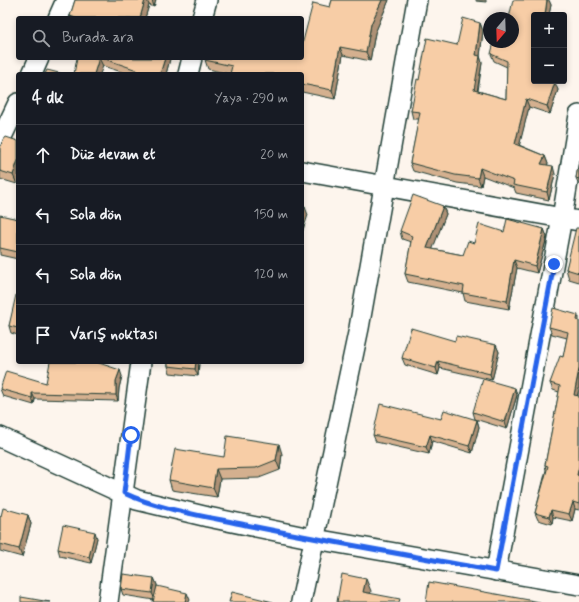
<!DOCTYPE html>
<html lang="tr">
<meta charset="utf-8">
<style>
:root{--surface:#171b24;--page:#20242c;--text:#f1f3f6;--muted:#9ea1a6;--line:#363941}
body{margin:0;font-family:Mynerve,sans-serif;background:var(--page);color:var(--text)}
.controls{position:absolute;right:12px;top:12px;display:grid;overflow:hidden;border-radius:4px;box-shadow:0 2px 6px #0003}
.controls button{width:36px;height:36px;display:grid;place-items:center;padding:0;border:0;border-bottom:1px solid var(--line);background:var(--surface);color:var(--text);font:20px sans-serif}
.compass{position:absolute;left:483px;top:12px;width:36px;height:36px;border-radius:50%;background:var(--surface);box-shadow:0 2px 6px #0003;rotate:199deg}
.stop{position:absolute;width:12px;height:12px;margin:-9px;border:3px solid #2563eb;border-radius:50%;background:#fff}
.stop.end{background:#2563eb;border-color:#fff;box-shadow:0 1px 4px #0008}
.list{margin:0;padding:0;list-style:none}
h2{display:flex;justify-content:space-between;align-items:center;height:52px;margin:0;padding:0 16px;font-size:17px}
h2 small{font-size:13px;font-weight:400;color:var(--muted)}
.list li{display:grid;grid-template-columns:26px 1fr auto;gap:12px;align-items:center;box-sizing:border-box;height:60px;padding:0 16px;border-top:1px solid var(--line)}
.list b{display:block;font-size:15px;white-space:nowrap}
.list em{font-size:13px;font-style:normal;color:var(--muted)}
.icon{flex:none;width:22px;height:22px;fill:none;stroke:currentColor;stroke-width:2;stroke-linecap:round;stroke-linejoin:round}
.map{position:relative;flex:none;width:579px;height:602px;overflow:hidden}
.search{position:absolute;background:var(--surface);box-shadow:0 2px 6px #0003;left:16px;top:16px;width:288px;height:44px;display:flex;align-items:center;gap:10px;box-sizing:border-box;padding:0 14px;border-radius:4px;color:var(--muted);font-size:15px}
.panel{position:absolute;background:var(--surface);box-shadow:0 2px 6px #0003;left:16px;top:72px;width:288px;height:292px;border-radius:4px}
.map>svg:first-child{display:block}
</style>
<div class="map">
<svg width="579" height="602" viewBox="0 0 579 602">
<rect width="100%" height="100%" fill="#fdf5ed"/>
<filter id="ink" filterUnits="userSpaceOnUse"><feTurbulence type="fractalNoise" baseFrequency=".025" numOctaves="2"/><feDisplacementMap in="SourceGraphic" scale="8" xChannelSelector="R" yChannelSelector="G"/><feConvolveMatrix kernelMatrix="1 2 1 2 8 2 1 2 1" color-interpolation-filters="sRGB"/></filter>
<g filter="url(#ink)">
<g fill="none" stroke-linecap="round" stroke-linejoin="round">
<defs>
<g id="minor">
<path d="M58 18 66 0"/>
<path d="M202 18 207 0"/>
<path d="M32 74 39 58"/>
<path d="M188 74 192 58"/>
<path d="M0 141 18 103"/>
<path d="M302 171 579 221"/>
<path d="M0 437 137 500 208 517 315 539 579 585"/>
<path d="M496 571 562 218 579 115"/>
<path d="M108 602 141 362"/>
<path d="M301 602 359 328 417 0"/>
</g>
</defs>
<use href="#minor" stroke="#1f3d34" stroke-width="22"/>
<use href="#minor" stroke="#fff" stroke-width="19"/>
</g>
<g fill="#d4b08f" stroke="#1f3d34">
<path d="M75 0H156L154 7 149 5 145 18H71L70 16Z"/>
<path d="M332 0H389L375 33 370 61 343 55 335 99 302 92V74H229L208 69 205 60 302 58 330 7Z"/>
<path d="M476 0H486V2L476 1Z"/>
<path d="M549 1 551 5 534 81H553V82L558 90 550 114 529 107 519 145 545 156 548 164 547 165 555 174 549 200 516 193 514 188 483 176 481 186 457 183 413 171 410 163 419 119H413L411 111 419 80 480 23 483 31 480 56 482 63 478 91 506 99 507 67 494 61 491 54Z"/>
<path d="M77 58H170V59L166 74H128L103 66Z"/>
<path d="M2 142 17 184 0 179V148Z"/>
<path d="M579 161V185L576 178Z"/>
<path d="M443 206 446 214 432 249 463 255 474 243 504 232 544 229 547 237 537 273 517 268 509 309 465 301 463 293 408 282 405 274 411 242 402 239 400 231Z"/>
<path d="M0 216 18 219V259L0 255Z"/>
<path d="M579 228V282L569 279 566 269Z"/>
<path d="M18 295V335L11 333 9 326Z"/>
<path d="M579 317V389L578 396H579V510L575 509 572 521 553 517 552 524 538 520 535 513 546 470 545 465 559 392 553 390 550 383 563 357 567 338 552 334 549 327Z"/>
<path d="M455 341 496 345 499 352 492 380 440 368 438 375 405 365 402 358Z"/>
<path d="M168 362H199L198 376 170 373 168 366Z"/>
<path d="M122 376 119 388 118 401 35 399 34 405 3 396 0 389 46 383Z"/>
<path d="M517 395 507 429 475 419 473 412Z"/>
<path d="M441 419 477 420 479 427 472 453 432 441 429 454 376 442 373 435Z"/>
<path d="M282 454 280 470 259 478 220 479 217 497 172 490 169 480 224 457Z"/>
<path d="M28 515 31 524 22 557 0 551V516Z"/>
<path d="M97 538 91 563 60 556 58 549Z"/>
<path d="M154 578 157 585 156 590 190 600H154L123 595 121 589Z"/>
</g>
<g fill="#ad9074" stroke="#1f3d34">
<path d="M145 0H147L149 5 145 18H140Z"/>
<path d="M152 0H156L154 7Z"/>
<path d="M382 0H389L375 33 370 61 366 52 371 24Z"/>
<path d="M547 0H549L551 5 549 15H545Z"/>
<path d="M480 23 483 31 480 56 482 63 476 98 474 90 476 55Z"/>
<path d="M340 47 343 55 335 99 332 90Z"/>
<path d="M99 58 103 66 100 74H94Z"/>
<path d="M165 58H170V59L166 74H160Z"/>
<path d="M555 82 558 90 550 114 547 106Z"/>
<path d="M526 99 529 107 518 151 515 144Z"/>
<path d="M545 156 548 164 544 172 541 164Z"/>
<path d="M18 160V179L17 184 13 175Z"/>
<path d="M553 166 555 174 549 200 547 192Z"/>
<path d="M480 168 483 176 481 186 478 178Z"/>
<path d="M443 206 446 214 430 256 427 248Z"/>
<path d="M305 207 308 215 302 233V215Z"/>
<path d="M544 229 547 237 537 273 535 266Z"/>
<path d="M514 260 517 268 509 309 507 301Z"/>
<path d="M496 345 499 352 492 380 490 374Z"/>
<path d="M438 361 440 368 438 375 436 368Z"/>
<path d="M196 362H199L198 376 195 369Z"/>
<path d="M579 369V389L576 402 574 395Z"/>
<path d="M120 370 122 376 119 388 118 401 116 395V381Z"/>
<path d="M515 388 517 395 507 429 505 422Z"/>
<path d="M32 393 35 399 34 405 32 398Z"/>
<path d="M477 420 479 427 472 453 469 446Z"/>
<path d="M430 435 432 441 429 454 426 447Z"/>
<path d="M279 444 282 454 280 470 276 460Z"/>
<path d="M579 466V481L577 475Z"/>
<path d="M216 469 220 479 217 497 213 488Z"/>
<path d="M573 502 575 509 572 521 569 514Z"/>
<path d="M551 510 553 517 552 524 549 517Z"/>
<path d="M28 515 31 524 22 557 19 549Z"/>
<path d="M95 532 97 538 91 563 89 557Z"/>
<path d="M154 578 157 585 155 600 152 593Z"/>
<path d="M366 579 371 591 369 602 363 592Z"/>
<path d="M187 593 190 600 189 602H185Z"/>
</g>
<g fill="#f7cda6" stroke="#1f3d34">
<path d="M75 0H145L140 18H76L70 16Z"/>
<path d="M332 0H382L371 24 366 52 340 47 332 90 302 84V74H230L232 66 205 60 206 58H302V45L313 3 330 7Z"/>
<path d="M513 0H547L545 15H534V81H550L555 82 547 106 526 99 515 144 545 156 541 164 553 166 547 192 513 185 514 181 480 168 478 178 455 175 410 163 420 112 411 111 417 79 419 80 427 38 457 45 463 18 480 23 476 55 480 56 474 90 506 99 507 61 491 54 494 42H513V18H509Z"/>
<path d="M77 58H99L94 74H74Z"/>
<path d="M102 58H165L160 74H136L137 70Z"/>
<path d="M47 70 63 74H45Z"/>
<path d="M6 137 18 141V160L13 175 0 171V148L2 142Z"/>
<path d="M579 161V179L576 178Z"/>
<path d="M413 195 443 206 427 248 463 255 468 241 474 243 479 224 504 232 507 219 544 229 535 266 514 260 507 301 463 293 464 286 405 274 412 236 400 231Z"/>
<path d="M302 206 305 207 302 215Z"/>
<path d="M0 215 18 219V252L0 248Z"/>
<path d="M576 228H579V273L566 269Z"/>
<path d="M16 295H18V328L9 326Z"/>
<path d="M553 308 578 315 577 320 579 321V369L574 395 579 396V466L577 475 579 476V504L573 502 569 514 551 510 549 517 535 513 548 466 545 465 560 386 550 383 560 356 563 357 568 332 549 327Z"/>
<path d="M411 328 455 341 456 336 496 345 490 374 438 361 436 368 402 358Z"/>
<path d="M50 362H96L120 370 116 381V395L32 393V398L0 389 6 371 46 383Z"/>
<path d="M168 362H196L195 369 168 366Z"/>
<path d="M483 379 515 388 505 422 473 412Z"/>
<path d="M380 404 441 419 444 410 477 420 469 446 430 435 426 447 373 435Z"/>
<path d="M227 436 279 444 276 460 256 468 216 469 213 488 169 480 175 449 224 457Z"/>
<path d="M3 508 28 515 19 549 0 544V516H1Z"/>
<path d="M63 525 95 532 89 557 58 549Z"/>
<path d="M123 574 154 578 152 593 121 589Z"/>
<path d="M342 574 366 579 363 592 400 599 399 602H337Z"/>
<path d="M429 582 540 602H426Z"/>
<path d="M157 586 187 593 185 602H153Z"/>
<path d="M232 592 273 602H229Z"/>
<path d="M21 597 50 602H21Z"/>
</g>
</g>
<g fill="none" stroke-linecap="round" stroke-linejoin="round" filter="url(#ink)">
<path stroke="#2563eb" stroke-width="5" d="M131 435 124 493C157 509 209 517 246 525 329 542 413 556 496 571L554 264"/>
</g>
</svg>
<div class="controls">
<button>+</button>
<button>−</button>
</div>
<svg class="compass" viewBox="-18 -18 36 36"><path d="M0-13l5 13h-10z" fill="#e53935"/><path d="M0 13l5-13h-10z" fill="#9ea1a6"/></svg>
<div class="stop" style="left:131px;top:435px"></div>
<div class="stop end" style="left:554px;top:264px"></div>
<div class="search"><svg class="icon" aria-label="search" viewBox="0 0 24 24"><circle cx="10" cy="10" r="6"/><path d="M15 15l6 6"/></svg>Burada ara</div>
<section class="panel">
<h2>4 dk<small>Yaya · 290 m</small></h2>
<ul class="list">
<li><svg class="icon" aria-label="ahead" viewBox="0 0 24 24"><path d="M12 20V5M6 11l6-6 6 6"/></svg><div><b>Düz devam et</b></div><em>20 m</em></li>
<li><svg class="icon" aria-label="left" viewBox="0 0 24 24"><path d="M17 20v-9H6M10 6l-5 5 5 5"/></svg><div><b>Sola dön</b></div><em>150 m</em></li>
<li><svg class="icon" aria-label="left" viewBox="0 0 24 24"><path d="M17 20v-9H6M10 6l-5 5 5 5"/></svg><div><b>Sola dön</b></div><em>120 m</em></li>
<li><svg class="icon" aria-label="arrive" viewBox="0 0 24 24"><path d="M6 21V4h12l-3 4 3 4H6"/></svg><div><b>Varış noktası</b></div></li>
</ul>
</section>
</div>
